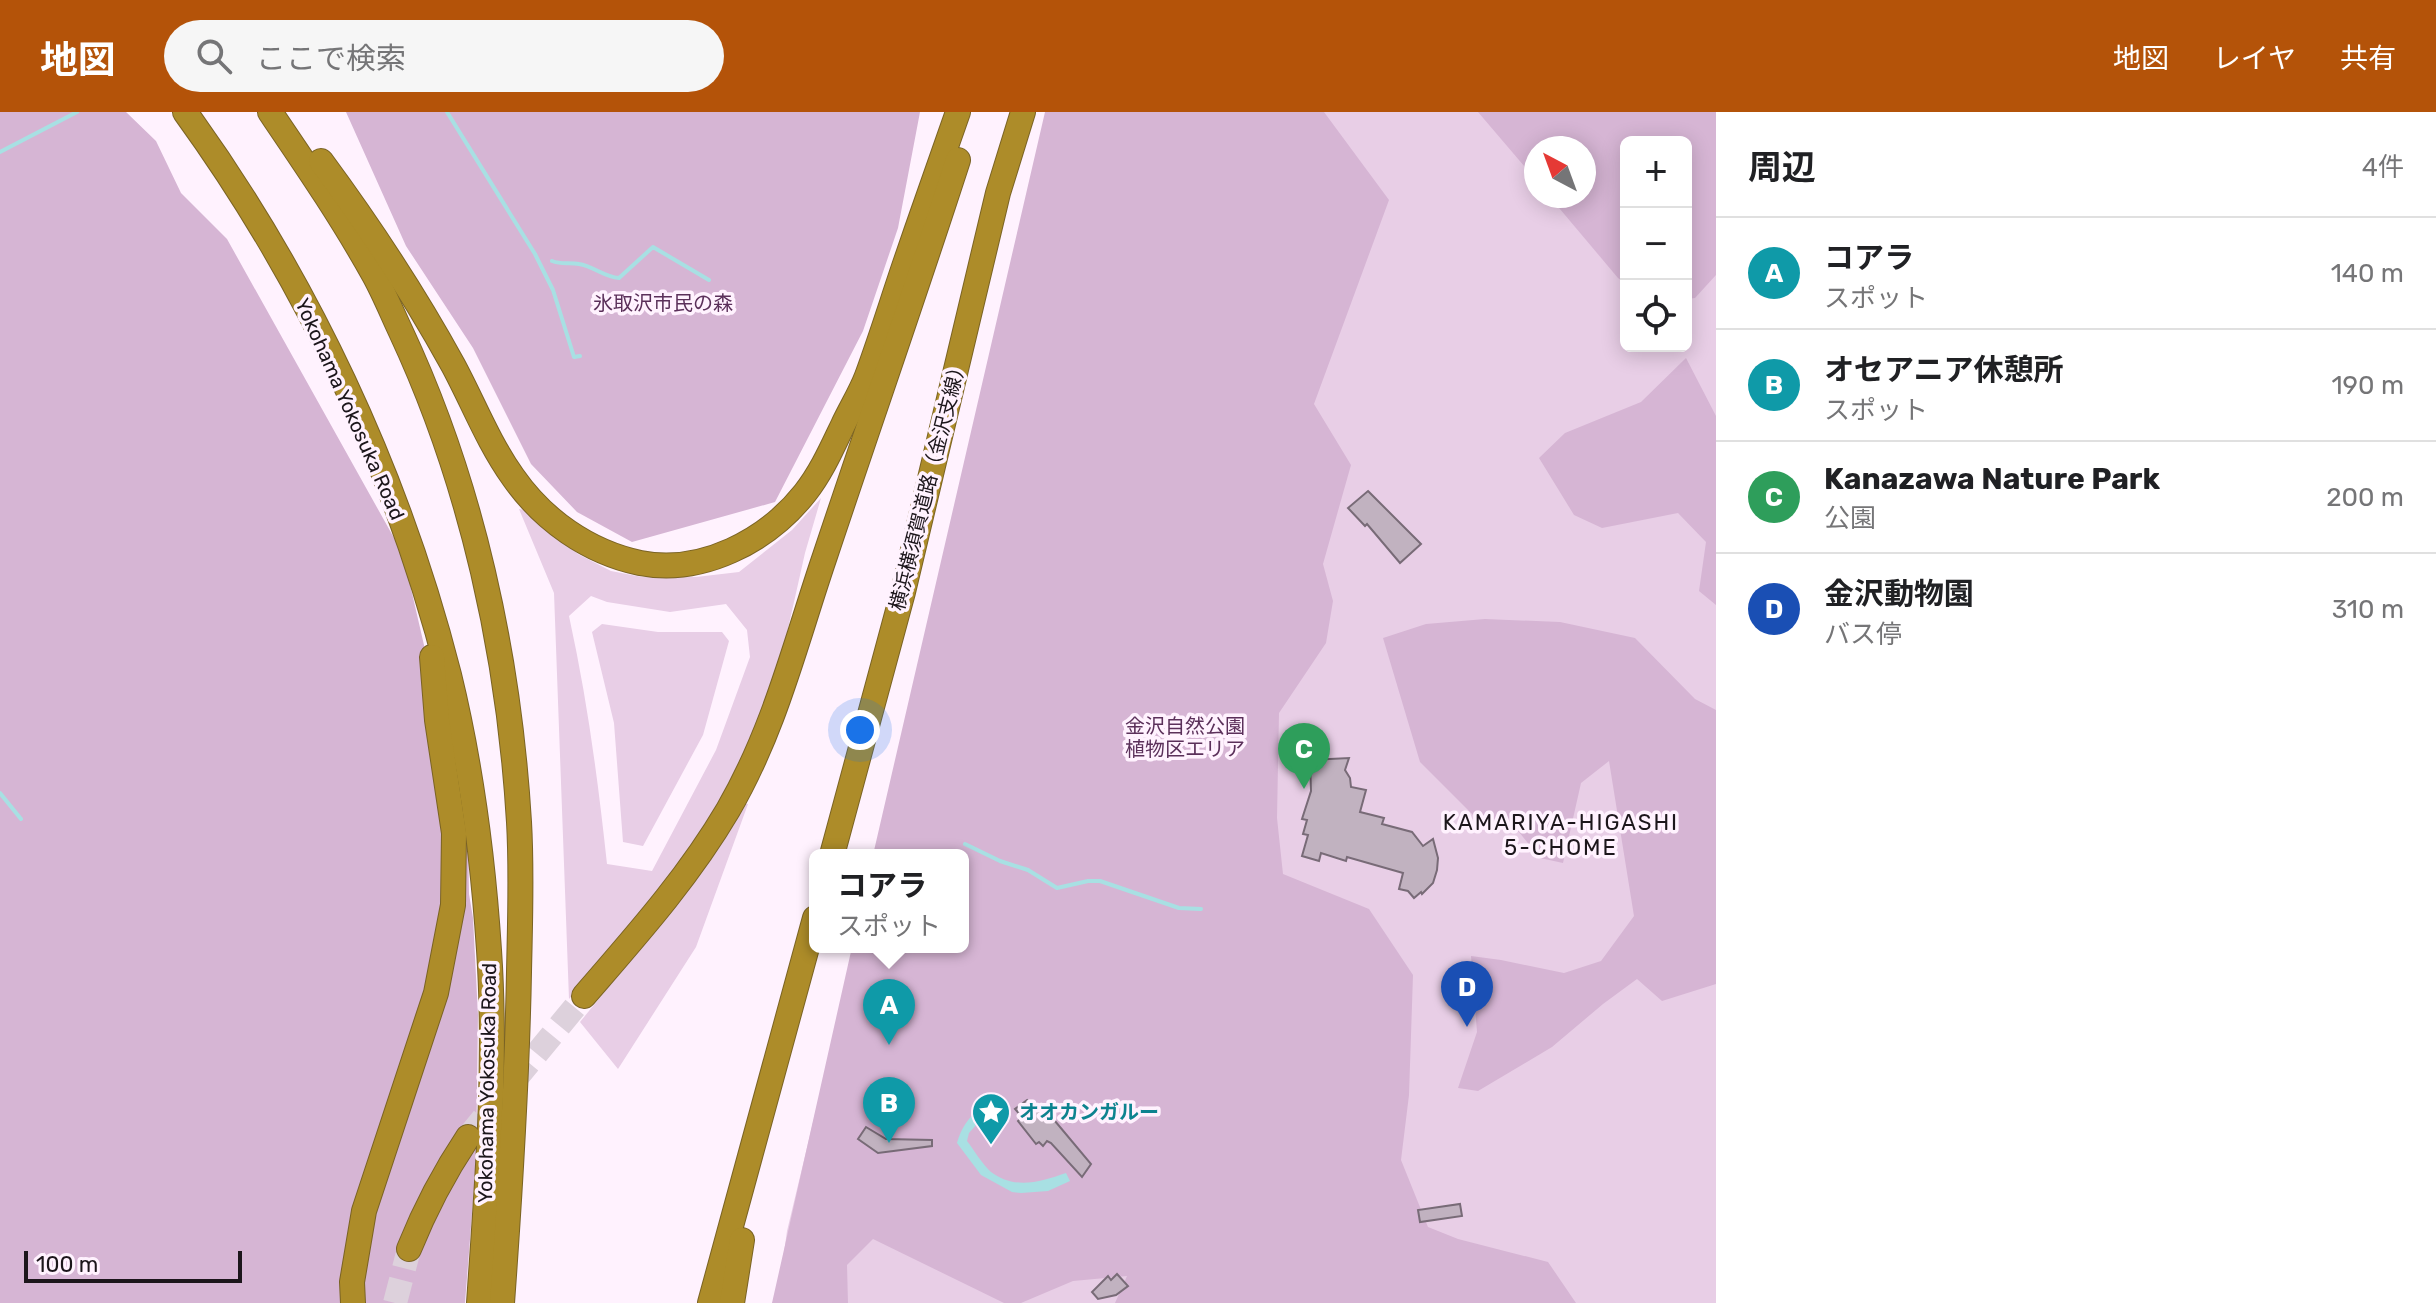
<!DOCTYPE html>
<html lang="ja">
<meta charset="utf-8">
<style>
:root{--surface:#fff;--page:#f6f6f6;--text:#202124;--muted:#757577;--line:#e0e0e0;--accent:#b45309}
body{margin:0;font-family:Rubik,"Noto Sans JP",sans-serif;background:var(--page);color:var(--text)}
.controls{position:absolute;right:24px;top:24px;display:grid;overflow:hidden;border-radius:12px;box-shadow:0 4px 20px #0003}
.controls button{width:72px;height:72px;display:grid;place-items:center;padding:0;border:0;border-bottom:2px solid var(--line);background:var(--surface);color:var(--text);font:40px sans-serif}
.compass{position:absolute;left:1524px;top:24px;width:72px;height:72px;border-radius:50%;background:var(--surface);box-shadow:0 4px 20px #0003;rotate:319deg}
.scale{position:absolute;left:24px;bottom:20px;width:218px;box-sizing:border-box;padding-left:8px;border:4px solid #1c161b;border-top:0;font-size:22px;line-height:28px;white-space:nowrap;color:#1c161b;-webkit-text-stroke:6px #fff2fe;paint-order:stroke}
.you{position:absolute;left:860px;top:618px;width:28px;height:28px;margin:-20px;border:6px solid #fff;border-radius:50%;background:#1a73e8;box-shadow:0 0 0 12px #1a73e833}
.badge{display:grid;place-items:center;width:52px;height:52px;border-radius:50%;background:var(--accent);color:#fff;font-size:26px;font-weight:700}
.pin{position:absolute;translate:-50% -66px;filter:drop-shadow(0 2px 4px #0008)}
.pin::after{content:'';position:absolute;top:42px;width:28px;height:24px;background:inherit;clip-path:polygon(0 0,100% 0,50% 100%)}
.popup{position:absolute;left:809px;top:737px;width:160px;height:104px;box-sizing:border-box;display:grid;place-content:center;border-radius:12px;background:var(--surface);filter:drop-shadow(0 2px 6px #0005);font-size:26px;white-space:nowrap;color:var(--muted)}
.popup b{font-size:30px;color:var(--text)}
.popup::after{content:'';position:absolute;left:50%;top:100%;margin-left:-16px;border:16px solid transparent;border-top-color:var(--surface)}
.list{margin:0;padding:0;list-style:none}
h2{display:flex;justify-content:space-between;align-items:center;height:104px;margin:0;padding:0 32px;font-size:34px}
h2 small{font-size:26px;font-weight:400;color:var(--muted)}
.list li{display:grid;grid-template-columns:52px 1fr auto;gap:24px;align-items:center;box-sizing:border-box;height:112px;padding:0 32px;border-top:2px solid var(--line)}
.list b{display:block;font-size:30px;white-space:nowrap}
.list p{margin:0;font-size:26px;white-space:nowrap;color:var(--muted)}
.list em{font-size:26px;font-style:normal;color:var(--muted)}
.icon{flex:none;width:44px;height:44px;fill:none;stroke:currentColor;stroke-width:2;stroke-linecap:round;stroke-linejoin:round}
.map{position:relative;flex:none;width:1716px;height:1191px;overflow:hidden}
header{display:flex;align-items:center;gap:48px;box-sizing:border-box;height:112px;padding:0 40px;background:var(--accent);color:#fff}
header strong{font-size:38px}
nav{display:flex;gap:44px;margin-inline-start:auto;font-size:28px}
.search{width:560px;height:72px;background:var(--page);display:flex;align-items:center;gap:20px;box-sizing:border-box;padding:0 28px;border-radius:44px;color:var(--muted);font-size:30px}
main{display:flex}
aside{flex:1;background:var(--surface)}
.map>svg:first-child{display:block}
</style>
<header>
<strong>地図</strong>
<div class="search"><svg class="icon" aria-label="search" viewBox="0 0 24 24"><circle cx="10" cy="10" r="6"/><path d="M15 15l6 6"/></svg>ここで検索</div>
<nav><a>地図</a><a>レイヤ</a><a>共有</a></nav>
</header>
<main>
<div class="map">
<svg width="1716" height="1191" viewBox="0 0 1716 1191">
<rect width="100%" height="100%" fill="#fff2fe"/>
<g fill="#e8cee6" fill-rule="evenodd">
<path d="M1064 0H1716V1191H777L787 1119 855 835H963V743ZM1626 30H1686V234H1626ZM1536 36H1584V84H1536Z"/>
<path d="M821 386 805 441 769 601 739 663 680 757 569 887 554 481 519 397 531 399 578 442 611 459 642 465H696L739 460 792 418ZM591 484 607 490 670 500 726 492 747 518 750 545 716 638 652 759 607 752C598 668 587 586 569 504Z"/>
<path d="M602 512 658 520H722L729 529 703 623 643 734 623 730 614 611 592 520Z"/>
<path d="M741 691 748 692 696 835 618 957 580 910 655 818Z"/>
</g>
<g fill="#d6b5d4">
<path d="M0 0H126L156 29 181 81 227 127 403 442 468 724 469 782 473 806 478 903 476 1051 465 1191H0Z"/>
<path d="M346 0H920L898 116 863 219 775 390 632 430 577 400 531 352 473 236 406 134Z"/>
<path d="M1045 0H1324L1389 88 1314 292 1351 353 1323 452 1333 489 1326 531 1279 601 1277 706 1283 762 1369 797 1413 863 1409 983 1401 1048 1428 1115 1458 1127 1548 1150 1576 1191H1115L1127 1164 1073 1169 1021 1191H1004L873 1127 847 1153 848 1191H772L852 835H963V743H873Z"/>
<path d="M1478 0H1716V163L1695 186 1686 187V30H1626V172L1618 166 1549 84H1584V36H1536V68Z"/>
<path d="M1686 246 1716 304V493L1699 479 1706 430 1678 401 1602 416 1574 403 1539 346 1565 321 1641 290Z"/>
<path d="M1485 507 1560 510 1635 526 1695 587 1716 598V872L1662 889 1637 867 1603 892 1552 935 1478 979 1458 976 1477 920 1471 844 1501 848 1564 861 1601 849 1634 804 1609 649 1581 671 1563 751 1540 746 1519 720 1473 703 1420 650 1383 526 1426 512Z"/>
</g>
<path fill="#a8e0e3" d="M979 996 985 1003 969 1021 967 1029C974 1038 982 1052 991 1060 1015 1078 1040 1070 1066 1061L1070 1069 1048 1079 1021 1081 1012 1080 981 1063 957 1031C961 1016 968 1007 979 996Z"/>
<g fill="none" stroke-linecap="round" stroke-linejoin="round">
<g stroke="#a8e0e3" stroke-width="4">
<path d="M447 0 535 142 553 178 574 245 580 244"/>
<path d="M0 40 77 0"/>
<path d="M552 149C562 153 569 150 579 152 593 154 604 165 619 166L653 135 709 168"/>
<path d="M0 681 21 707"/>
<path d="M965 732 1000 749 1028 758 1057 776 1088 769H1100L1179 796 1201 797"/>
</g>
</g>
<g fill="#c1b2c0" stroke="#786b77" stroke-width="2">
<path d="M1368 379 1421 432 1400 451 1367 412 1365 414 1348 396Z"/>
<path d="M1349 646 1345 658 1350 666 1351 675 1366 678 1360 700 1384 706 1382 712 1412 720 1423 734 1433 727 1438 746 1437 758 1433 771 1422 782 1421 780 1414 786 1408 779 1399 777 1403 761 1347 745 1346 749 1321 741 1319 749 1302 744 1308 723 1303 722 1307 708 1302 707 1311 679 1310 648Z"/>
<path d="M1027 988 1037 999 1041 996 1055 1009 1091 1052 1082 1065 1051 1031 1047 1029 1043 1034 1039 1030 1036 1032 1018 1009 1022 1005 1015 997Z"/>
<path d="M866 1015 886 1027 932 1028V1034L878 1041 858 1027Z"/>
<path d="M1460 1092 1462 1104 1420 1110 1418 1098Z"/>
<path d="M1117 1162 1128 1174 1116 1183 1098 1187 1092 1180 1108 1164 1111 1168Z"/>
</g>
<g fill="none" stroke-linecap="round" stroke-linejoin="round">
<g stroke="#ddd1dc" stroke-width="24" stroke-dasharray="24 12" stroke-linecap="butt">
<path d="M468 1025 584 884"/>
<path d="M395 1191 409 1137"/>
</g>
<defs>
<g id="highway">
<path d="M185 0C307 168 398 362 449 563 471 653 483 746 489 838 497 956 487 1073 479 1191"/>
<path d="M270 0C306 53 343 107 374 163 384 181 392 201 401 220 472 372 509 543 519 710 522 760 520 810 519 860 517 971 510 1081 502 1191"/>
<path d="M321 49C369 114 414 182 453 253 473 290 488 330 513 365 543 408 588 440 640 451 702 463 767 429 805 381 821 361 832 336 843 313 851 296 861 280 867 264 881 226 893 187 906 149 923 99 941 49 958 0"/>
<path d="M832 743 903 480 998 81 1023 0"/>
<path d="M584 884C635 825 688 766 728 698 775 617 795 532 825 444 869 312 915 181 958 48"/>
<path d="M409 1137C425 1097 444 1061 468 1025"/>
<path d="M353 1191 352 1170 364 1099 436 881 453 793 454 721 437 608 432 545"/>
<path d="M710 1191 815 806"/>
<path d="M732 1191 742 1128"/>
</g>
</defs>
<use href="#highway" stroke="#7a6324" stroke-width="26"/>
<use href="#highway" stroke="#ad8c29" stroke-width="24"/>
</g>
<defs>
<symbol id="sight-pin" viewBox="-11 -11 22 30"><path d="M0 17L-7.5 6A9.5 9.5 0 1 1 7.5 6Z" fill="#0f9aa8" stroke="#fff2fe"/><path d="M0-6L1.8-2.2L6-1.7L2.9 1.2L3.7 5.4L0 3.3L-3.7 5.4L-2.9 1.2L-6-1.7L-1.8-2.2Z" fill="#fff"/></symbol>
</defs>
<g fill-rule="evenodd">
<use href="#sight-pin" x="969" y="978" width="44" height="60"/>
</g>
<g text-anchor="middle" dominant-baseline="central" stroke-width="7" stroke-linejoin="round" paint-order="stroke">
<g font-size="20" fill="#5b305a" stroke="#fff2fe">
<text x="663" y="191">氷取沢市民の森</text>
<text x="1185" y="614">金沢自然公園<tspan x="1185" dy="23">植物区エリア</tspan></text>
</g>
<g font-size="20" fill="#1c161b" stroke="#fff2fe">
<text transform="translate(350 297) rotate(66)">Yokohama Yokosuka Road</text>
<text transform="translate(928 372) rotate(-76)">横浜横須賀道路（金沢支線）</text>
<text transform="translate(487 971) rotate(-89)">Yokohama Yokosuka Road</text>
</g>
<g font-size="20" font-weight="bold" fill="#0d838f" stroke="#fff2fe" text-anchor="start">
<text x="1019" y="1000">オオカンガルー</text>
</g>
<g font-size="22" letter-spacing="2" fill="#1c161b" stroke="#fff2fe">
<text x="1561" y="710">KAMARIYA-HIGASHI<tspan x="1561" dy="25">5-CHOME</tspan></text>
</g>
</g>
</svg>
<div class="controls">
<button>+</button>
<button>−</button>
<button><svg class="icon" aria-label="locate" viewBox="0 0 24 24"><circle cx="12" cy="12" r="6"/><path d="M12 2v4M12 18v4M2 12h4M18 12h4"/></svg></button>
</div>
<svg class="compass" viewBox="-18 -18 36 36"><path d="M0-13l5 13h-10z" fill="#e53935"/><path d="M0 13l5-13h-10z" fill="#757577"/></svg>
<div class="scale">100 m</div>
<div class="you"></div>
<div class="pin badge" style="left:889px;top:933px;background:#0f9aa8">A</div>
<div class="popup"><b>コアラ</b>スポット</div>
<div class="pin badge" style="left:889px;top:1031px;background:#0f9aa8">B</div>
<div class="pin badge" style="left:1304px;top:677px;background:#2e9e5b">C</div>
<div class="pin badge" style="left:1467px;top:915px;background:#1a4fb4">D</div>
</div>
<aside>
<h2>周辺<small>4件</small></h2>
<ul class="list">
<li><span class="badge" style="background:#0f9aa8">A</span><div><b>コアラ</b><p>スポット</p></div><em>140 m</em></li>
<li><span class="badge" style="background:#0f9aa8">B</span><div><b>オセアニア休憩所</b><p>スポット</p></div><em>190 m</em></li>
<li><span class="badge" style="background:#2e9e5b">C</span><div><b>Kanazawa Nature Park</b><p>公園</p></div><em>200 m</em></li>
<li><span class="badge" style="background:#1a4fb4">D</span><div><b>金沢動物園</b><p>バス停</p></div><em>310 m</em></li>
</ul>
</aside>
</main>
